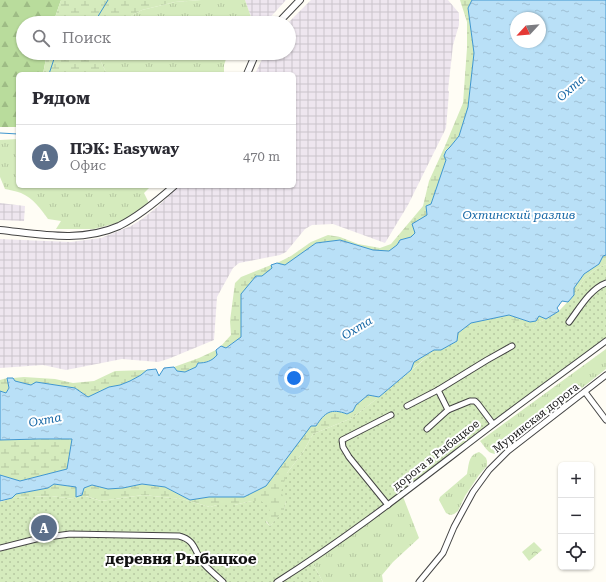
<!DOCTYPE html>
<html lang="ru">
<meta charset="utf-8">
<style>
:root{--surface:#fff;--page:#f7f7f7;--text:#2b2b33;--muted:#7c7c81;--line:#e1e1e2;--accent:#c4262e}
body{margin:0;font-family:"Roboto Serif",serif;background:var(--page);color:var(--text)}
.controls{position:absolute;right:12px;bottom:12px;display:grid;overflow:hidden;border-radius:6px;box-shadow:0 1px 3px #0004}
.controls button{width:36px;height:36px;display:grid;place-items:center;padding:0;border:0;border-bottom:1px solid var(--line);background:var(--surface);color:var(--text);font:20px sans-serif}
.compass{position:absolute;left:510px;top:12px;width:36px;height:36px;border-radius:50%;background:var(--surface);box-shadow:0 1px 3px #0004;rotate:244deg}
.you{position:absolute;left:294px;top:378px;width:14px;height:14px;margin:-10px;border:3px solid #fff;border-radius:50%;background:#1a73e8;box-shadow:0 0 0 6px #1a73e833}
.badge{display:grid;place-items:center;width:26px;height:26px;border-radius:50%;background:var(--accent);color:#fff;font-size:13px;font-weight:700}
.pin{position:absolute;translate:-50% -50%;border:2px solid #fff;box-shadow:0 1px 4px #0006}
.list{margin:0;padding:0;list-style:none}
h2{display:flex;justify-content:space-between;align-items:center;height:52px;margin:0;padding:0 16px;font-size:17px}
h2 small{font-size:13px;font-weight:400;color:var(--muted)}
.list li{display:grid;grid-template-columns:26px 1fr auto;gap:12px;align-items:center;box-sizing:border-box;height:64px;padding:0 16px;border-top:1px solid var(--line)}
.list b{display:block;font-size:15px;white-space:nowrap}
.list p{margin:0;font-size:13px;white-space:nowrap;color:var(--muted)}
.list em{font-size:13px;font-style:normal;color:var(--muted)}
.icon{flex:none;width:22px;height:22px;fill:none;stroke:currentColor;stroke-width:2;stroke-linecap:round;stroke-linejoin:round}
.map{position:relative;flex:none;width:606px;height:582px;overflow:hidden}
.search{position:absolute;background:var(--surface);box-shadow:0 1px 3px #0004;left:16px;top:16px;width:280px;height:44px;display:flex;align-items:center;gap:10px;box-sizing:border-box;padding:0 14px;border-radius:22px;color:var(--muted);font-size:15px}
.panel{position:absolute;background:var(--surface);box-shadow:0 1px 3px #0004;left:16px;top:72px;width:280px;height:116px;border-radius:6px}
.map>svg:first-child{display:block}
</style>
<div class="map">
<svg width="606" height="582" viewBox="0 0 606 582">
<defs>
<pattern id="industrial-grid" width="8" height="8" patternUnits="userSpaceOnUse"><rect width="8" height="8" fill="#eee6ef"/><path d="M0 4h8M4 0v8" fill="none" stroke="#cbc4cc"/></pattern>
<pattern id="grass-tufts" width="24" height="20" patternUnits="userSpaceOnUse"><rect width="24" height="20" fill="#d5ebbd"/><path d="M3 7l-1-3M5 7V3M7 7l1-3M15 17l-1-3M17 17v-4M19 17l1-3" fill="none" stroke="#b6c8a1"/></pattern>
<pattern id="forest-firs" width="22" height="20" patternUnits="userSpaceOnUse"><rect width="22" height="20" fill="#b9dc9c"/><path d="M5 1l3.5 6h-7zM16 11l3.5 6h-7z" fill="#9ebc85"/></pattern>
<pattern id="wetland-marsh" width="20" height="14" patternUnits="userSpaceOnUse"><rect width="20" height="14" fill="#d5ebbd"/><path d="M1 5h8M5 5V1M11 12h8M15 12V8" fill="none" stroke="#b6c8a1"/></pattern>
<pattern id="park-crowns" width="20" height="18" patternUnits="userSpaceOnUse"><rect width="20" height="18" fill="#d5ebbd"/><path d="M2 6a3 3 0 1 1 6 0M12 15a3 3 0 1 1 6 0" fill="none" stroke="#b6c8a1"/></pattern>
<pattern id="garden-dots" width="8" height="8" patternUnits="userSpaceOnUse"><rect width="8" height="8" fill="#d5ebbd"/><path d="M2 2h.1M6 6h.1" fill="none" stroke="#b6c8a1" stroke-width="1.8" stroke-linecap="round"/></pattern>
<pattern id="water-ripples" width="26" height="14" patternUnits="userSpaceOnUse"><rect width="26" height="14" fill="#b9e0f7"/><path d="M2 4q2-2 4 0t4 0M15 11q2-2 4 0t4 0" fill="none" stroke="#9ebfd3"/></pattern>
</defs>
<rect width="100%" height="100%" fill="#fffdf5"/>
<g fill="url(#industrial-grid)">
<path d="M245 0H286L265 23H261L258 21 257 23H255L251 17Z"/>
<path d="M311 0H448L459 13V25L453 45 448 90 449 92 446 128 408 205 385 243 333 224 312 225 305 229 286 252 280 255 239 263 233 268 217 297 214 340 168 359 158 362 122 359 66 370 43 365 0 368V239L71 242 101 238 131 226 142 219 156 208 179 186H294V74H255L265 53H289L288 23Z"/>
<path d="M0 203 25 206 24 221 0 220Z"/>
</g>
<g fill="url(#grass-tufts)">
<path d="M201 0H245L251 17 246 23H118L142 10 175 2Z"/>
<path d="M100 53H228L224 65V74H107L101 62Z"/>
<path d="M18 139V186H151L144 193 149 203 121 222 94 229H56L61 221 48 219C41 209 33 198 21 193 16 191 10 190 5 189L0 177V140Z"/>
<path d="M606 349V369L499 454C488 455 487 449 480 441Z"/>
<path d="M479 452 482 454 486 458 487 461V466L479 475 465 496 458 511 454 514 450 515 446 513 439 500 440 497 467 474C469 465 468 455 479 452Z"/>
<path d="M402 494 419 538 393 562 382 575 383 582H323L311 560Z"/>
</g>
<path fill="url(#forest-firs)" d="M0 0H61L53 23H23V53H47L43 74H18V127H0Z"/>
<g fill="url(#wetland-marsh)">
<path d="M61 0H201L175 2 142 10 118 23H53Z"/>
<path d="M460 0H472L468 8 474 53 468 107 459 136 450 147 445 151 446 160 431 204 426 206 427 215 415 233 411 237 400 240 397 245 389 251 373 250 340 240 316 243 285 265 277 263 291 256 311 242 328 235 340 237 358 244 380 248 391 244 423 206 429 181 445 146 463 103 467 48V22Z"/>
<path d="M47 53H100L101 62 107 74H43Z"/>
<path d="M606 255V264L596 269 584 279 574 295 573 288 584 274 599 264 603 256Z"/>
<path d="M271 265 272 268 241 294V337L225 348 221 346 231 335 230 321 235 283 241 277Z"/>
<path d="M509 315 530 322 539 316 546 319 537 323 533 329H528L522 325 457 341 458 333 470 323Z"/>
<path d="M216 350 217 355C212 361 206 363 198 363L196 367 185 372 177 371 174 367 199 358Z"/>
<path d="M434 350H441L432 353 411 370 414 362Z"/>
<path d="M147 370 141 375 130 381 120 385 109 387 88 397 75 388 37 382 31 385 15 381 13 378 24 377 55 379 73 383 94 381 115 371Z"/>
<path d="M7 378 9 388 6 393 0 391V380Z"/>
<path d="M368 395 379 397 352 418 313 434 303 452 287 473 286 501 284 511 270 526 252 501 234 505H217L210 507 182 499 143 495 101 501 86 496 74 499 51 496 12 498 16 494 48 488 54 484 76 487V496L84 488 92 485 108 489 123 488 142 484 165 487 190 500 209 497 311 426 316 425C325 412 331 408 347 414L353 411 356 405Z"/>
<path d="M39 439H72L67 469 20 481 0 475V440Z"/>
</g>
<path fill="url(#park-crowns)" d="M534 542 542 550 529 561 522 552Z"/>
<path fill="url(#garden-dots)" d="M606 264V340L311 560 323 582H0V502L12 498 51 496 74 499 85 496 101 501 143 495 182 499 210 507 217 505H234L252 501H261L268 506 271 514 266 522 270 526 284 510 286 501 281 492 287 473 303 452 313 434 352 418 379 397 432 353C441 350 450 345 458 340 471 331 485 319 502 318 516 317 522 329 533 329L537 323 550 317 559 311 574 295 584 279 596 269Z"/>
<path fill="url(#water-ripples)" stroke="#3f96cf" fill-rule="evenodd" d="M472 0H606V255L603 256 599 264 584 274 574 288V295L568 302 562 301 557 308 559 311 546 319 539 316 536 321 530 322 509 315 471 323 458 333 457 341 441 350H434L414 362 411 370 379 397 368 395 356 405 353 411 347 414C331 408 325 412 316 426H311L266 486 244 497H209L190 500 165 487 142 484 123 488 108 489 92 485 84 488 82 495 76 497V487L54 484 48 488 16 494 12 498 0 501V475L20 481 67 469 72 439H39L0 440V391L6 393 9 388 7 378H13L15 381 31 385 36 382 75 388 88 397 109 387 120 385 130 381 141 375 147 370 156 369 159 376 164 368 174 367 177 371 185 372 196 367 198 363C206 363 212 361 217 355L216 350 221 346 226 348 241 337V294L256 276H262L272 268 271 265 277 263 285 265 316 243 340 240 373 250 389 251 397 245 400 240 411 237 415 233 412 224 427 215 426 206 431 204 446 160 444 156 446 151 450 147 459 136 468 107 474 53 468 8ZM516 18H540V42H516Z"/>
<g fill="none" stroke-linecap="round" stroke-linejoin="round">
<g stroke="#3f96cf" stroke-width="1">
<path d="M94 23 108 0"/>
<path d="M49 74 56 53"/>
<path d="M0 133 18 134"/>
</g>
<defs>
<g id="minor">
<path d="M569 322C579 309 590 289 606 283"/>
<path d="M438 390 448 410"/>
<path d="M585 392 606 420"/>
<path d="M407 406 438 390 487 360 512 346"/>
<path d="M427 429 448 410 470 401H475L478 404 493 424"/>
<path d="M388 505 349 457 343 447 342 440 391 415"/>
<path d="M0 548 40 538 70 534 179 536C196 540 194 552 204 564 209 570 217 576 223 582"/>
<path d="M277 582C350 536 418 482 486 430 525 400 566 371 606 341"/>
<path d="M419 582 443 553 454 527 473 492 489 470 508 451 606 375"/>
</g>
<g id="tertiary">
<path d="M278 23 300 0"/>
<path d="M247 74 256 53"/>
<path d="M0 230C39 234 81 243 119 226 139 216 157 201 174 186"/>
</g>
</defs>
<use href="#minor" stroke="#444" stroke-width="7"/>
<use href="#tertiary" stroke="#444" stroke-width="8"/>
<use href="#minor" stroke="#fff" stroke-width="5"/>
<use href="#tertiary" stroke="#fff" stroke-width="6"/>
</g>
<g text-anchor="middle" dominant-baseline="central" stroke-width="4" stroke-linejoin="round" paint-order="stroke">
<g font-size="11" fill="#111" stroke="#fff">
<text transform="translate(536 418) rotate(-38)">Муринская дорога</text>
<text transform="translate(436 455) rotate(-38)">дорога в Рыбацкое</text>
</g>
<g font-size="12" font-style="italic" fill="#1768a6" stroke="#fff">
<text transform="translate(571 88) rotate(-42)">Охта</text>
<text x="519" y="215">Охтинский разлив</text>
<text transform="translate(357 328) rotate(-31)">Охта</text>
<text transform="translate(45 420) rotate(-11)">Охта</text>
</g>
<g font-size="15" font-weight="bold" fill="#111" stroke="#fff">
<text x="181" y="559">деревня Рыбацкое</text>
</g>
</g>
</svg>
<div class="controls">
<button>+</button>
<button>−</button>
<button><svg class="icon" aria-label="locate" viewBox="0 0 24 24"><circle cx="12" cy="12" r="6"/><path d="M12 2v4M12 18v4M2 12h4M18 12h4"/></svg></button>
</div>
<svg class="compass" viewBox="-18 -18 36 36"><path d="M0-13l5 13h-10z" fill="#e53935"/><path d="M0 13l5-13h-10z" fill="#7c7c81"/></svg>
<div class="you"></div>
<div class="pin badge" style="left:44px;top:528px;background:#5c6f8a">A</div>
<div class="search"><svg class="icon" aria-label="search" viewBox="0 0 24 24"><circle cx="10" cy="10" r="6"/><path d="M15 15l6 6"/></svg>Поиск</div>
<section class="panel">
<h2>Рядом<small></small></h2>
<ul class="list">
<li><span class="badge" style="background:#5c6f8a">A</span><div><b>ПЭК: Easyway</b><p>Офис</p></div><em>470 m</em></li>
</ul>
</section>
</div>
